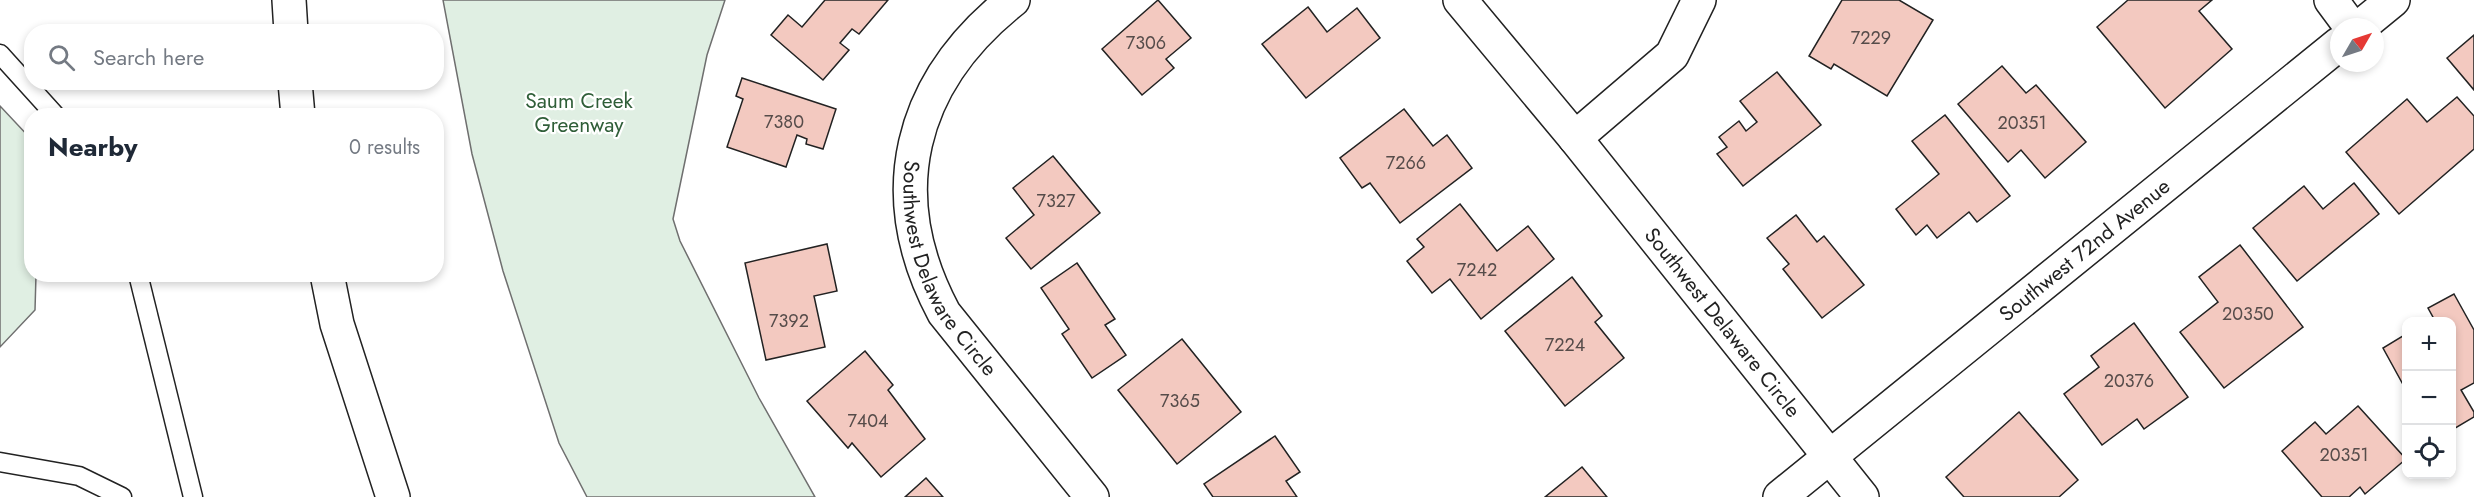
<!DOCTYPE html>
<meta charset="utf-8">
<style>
:root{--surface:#fff;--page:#f2f2f3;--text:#1f2937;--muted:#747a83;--line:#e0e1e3}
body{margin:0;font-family:Jost,sans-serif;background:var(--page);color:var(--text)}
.controls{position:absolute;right:18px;bottom:18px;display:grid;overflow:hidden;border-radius:12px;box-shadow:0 3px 9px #0003}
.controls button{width:54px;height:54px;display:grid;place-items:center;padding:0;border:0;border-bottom:2px solid var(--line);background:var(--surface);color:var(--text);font:30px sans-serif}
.compass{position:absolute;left:2330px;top:18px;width:54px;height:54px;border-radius:50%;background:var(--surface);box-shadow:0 3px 9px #0003;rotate:51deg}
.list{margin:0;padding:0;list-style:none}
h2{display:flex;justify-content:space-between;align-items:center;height:78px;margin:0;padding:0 24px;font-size:26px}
h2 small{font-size:20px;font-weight:400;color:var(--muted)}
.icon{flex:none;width:33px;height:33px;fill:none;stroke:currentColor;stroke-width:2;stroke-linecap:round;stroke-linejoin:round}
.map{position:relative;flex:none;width:2474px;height:497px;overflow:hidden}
.search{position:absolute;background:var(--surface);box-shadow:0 3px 9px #0003;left:24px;top:24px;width:420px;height:66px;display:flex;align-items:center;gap:15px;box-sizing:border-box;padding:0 21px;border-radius:24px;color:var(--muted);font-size:22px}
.panel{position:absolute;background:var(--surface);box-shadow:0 3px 9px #0003;left:24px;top:108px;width:420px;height:174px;border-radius:24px}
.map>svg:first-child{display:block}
</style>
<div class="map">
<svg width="2474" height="497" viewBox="0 0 2474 497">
<rect width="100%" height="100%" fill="#fff"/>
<g fill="#e0efe3" stroke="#6f6f6f" stroke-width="1.5">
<path d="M443 0H725L707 55 673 219 680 241 759 398 815 497H587L559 443 503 271 472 154Z"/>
<path d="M0 106 31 139 32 274 36 275 35 310 0 347Z"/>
</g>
<g fill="#f3c9c0" stroke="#222" stroke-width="1.5">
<path d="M825 0H888L859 34 852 29 840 43 849 50 823 80 771 35 788 15 802 27Z"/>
<path d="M1158 0 1191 38 1166 59 1174 68 1142 95 1102 49Z"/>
<path d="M1842 0H1899L1933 20 1887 96 1834 64 1831 69 1809 56Z"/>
<path d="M2128 0H2212L2199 11 2232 49 2165 108 2097 27Z"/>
<path d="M1308 7 1327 32 1357 8 1380 38 1306 98 1262 44Z"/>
<path d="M2474 35V90L2447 58Z"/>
<path d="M2002 66 2026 93 2036 85 2086 142 2045 178 2021 150 2008 162 1958 104Z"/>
<path d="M1777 72 1821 125 1743 186 1717 154 1727 147 1719 137 1739 121 1746 131 1757 122 1740 101Z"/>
<path d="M742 78 836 109 823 149 806 144 807 139 797 135 786 167 727 147 743 99 736 96Z"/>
<path d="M2457 97 2474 116V149L2399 214 2346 152 2407 99 2427 122Z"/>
<path d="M1404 109 1433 146 1447 135 1472 168 1400 223 1370 183 1362 188 1340 158Z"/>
<path d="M1945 115 2010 196 1977 222 1969 212 1937 238 1927 225 1916 235 1896 209 1939 174 1912 141Z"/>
<path d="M1053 156 1100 213 1031 269 1006 238 1034 215 1013 188Z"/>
<path d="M2354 183 2379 214 2297 281 2253 228 2304 186 2323 209Z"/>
<path d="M1460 204 1497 251 1528 226 1554 259 1481 319 1450 279 1432 293 1407 261 1424 247 1417 239Z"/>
<path d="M1796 215 1817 242 1824 236 1864 285 1822 318 1783 269 1789 264 1767 238Z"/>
<path d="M827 244 837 291 814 296 825 347 766 360 745 263Z"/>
<path d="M2240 245 2303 327 2224 388 2180 332 2218 302 2199 277Z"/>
<path d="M1077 263 1115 319 1105 325 1126 355 1092 378 1062 334 1069 329 1041 288Z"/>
<path d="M1572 277 1602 316 1595 322 1624 358 1565 406 1505 331Z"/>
<path d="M2454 294 2474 330V383L2461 390 2474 412V417L2452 430V322H2429L2434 319 2428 308Z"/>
<path d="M2134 323 2188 397 2144 429 2137 419 2102 445 2064 394 2099 367 2091 356Z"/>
<path d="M2406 334V390L2383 348Z"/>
<path d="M1182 339 1241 412 1177 464 1118 390Z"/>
<path d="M865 351 893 385 888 390 925 439 881 477 852 443 848 448 807 401Z"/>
<path d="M2358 406 2406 459 2365 494 2360 487 2349 497H2322L2282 451 2315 422 2326 434Z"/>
<path d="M2019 412 2078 480 2059 497H1964L1946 477Z"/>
<path d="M1275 436 1300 472 1286 481 1297 497H1213L1204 484Z"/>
<path d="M1582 467 1607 497H1545Z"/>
<path d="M926 478 943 497H905Z"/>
</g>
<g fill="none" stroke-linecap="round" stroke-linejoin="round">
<defs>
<g id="service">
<path d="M0 54 56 116"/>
<path d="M138 274 193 497"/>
<path d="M0 462 79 476 122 497"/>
</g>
<g id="minor">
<path id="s1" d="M1013 0C908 83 881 195 944 313L1092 497"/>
<path id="s2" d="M1460 0 1575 138 1862 497"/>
<path d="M2331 0 2351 27"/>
<path d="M2360 27 2393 0"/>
<path d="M1575 138 1672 55 1699 0"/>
<path id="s3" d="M1780 497 2339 44"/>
</g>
<g id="motorway">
<path d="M289 0 291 32"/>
<path d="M295 82 298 116"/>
<path d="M327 274 337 324 393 497"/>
</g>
</defs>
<use href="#service" stroke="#222" stroke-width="21"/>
<use href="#minor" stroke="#222" stroke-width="36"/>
<use href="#motorway" stroke="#222" stroke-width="36"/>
<use href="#service" stroke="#fff" stroke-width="18"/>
<use href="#minor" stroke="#fff" stroke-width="33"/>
<use href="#motorway" stroke="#fff" stroke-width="33"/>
</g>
<g text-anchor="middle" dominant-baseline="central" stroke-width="4.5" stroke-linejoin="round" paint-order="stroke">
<g font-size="18" fill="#564c4a">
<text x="1871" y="38">7229</text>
<text x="1146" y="43">7306</text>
<text x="784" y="122">7380</text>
<text x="2022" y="123">20351</text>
<text x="1406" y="163">7266</text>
<text x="1056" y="201">7327</text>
<text x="1477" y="270">7242</text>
<text x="2248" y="314">20350</text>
<text x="789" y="321">7392</text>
<text x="1565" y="345">7224</text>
<text x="2129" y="381">20376</text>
<text x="1180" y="401">7365</text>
<text x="868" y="421">7404</text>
<text x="2344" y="455">20351</text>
</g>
<g font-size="21" fill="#2f5e38" stroke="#fff">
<text x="579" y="101">Saum Creek<tspan x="579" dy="24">Greenway</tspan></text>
</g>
<g font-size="21" fill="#222" stroke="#fff">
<text stroke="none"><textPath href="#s3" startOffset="392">Southwest 72nd Avenue</textPath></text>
<text stroke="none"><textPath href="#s1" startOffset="312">Southwest Delaware Circle</textPath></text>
<text stroke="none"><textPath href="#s2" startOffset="416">Southwest Delaware Circle</textPath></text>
</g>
</g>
</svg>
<div class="controls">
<button>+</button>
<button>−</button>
<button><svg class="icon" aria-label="locate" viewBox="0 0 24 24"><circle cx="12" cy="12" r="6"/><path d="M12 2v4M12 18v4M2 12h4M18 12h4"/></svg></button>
</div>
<svg class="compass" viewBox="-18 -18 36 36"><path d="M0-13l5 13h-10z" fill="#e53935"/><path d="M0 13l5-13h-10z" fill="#747a83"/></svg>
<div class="search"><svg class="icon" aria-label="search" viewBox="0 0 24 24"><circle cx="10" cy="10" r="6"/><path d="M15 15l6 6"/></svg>Search here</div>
<section class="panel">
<h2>Nearby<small>0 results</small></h2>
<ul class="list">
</ul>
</section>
</div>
